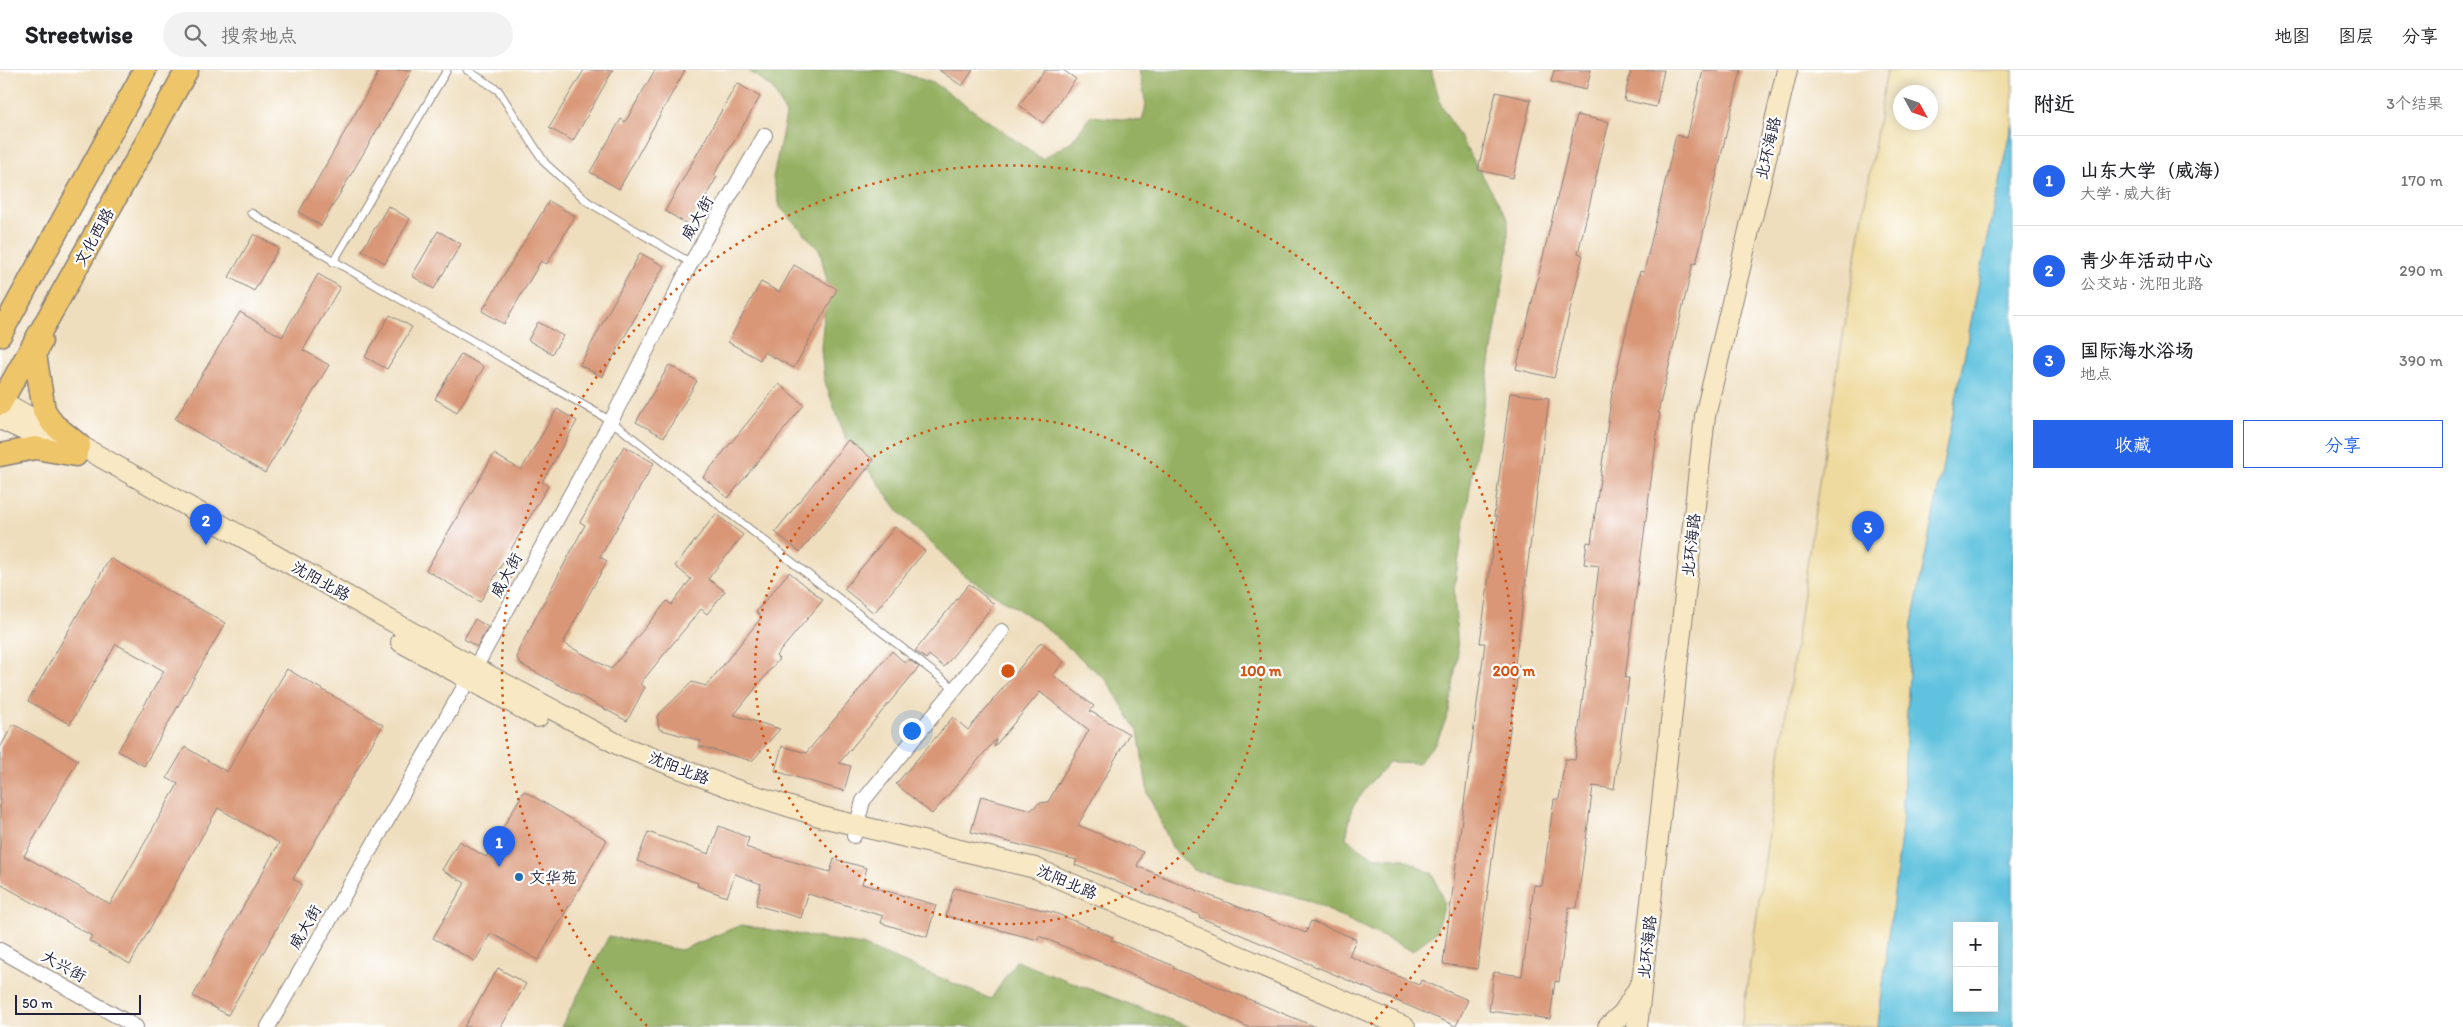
<!DOCTYPE html>
<html lang="zh">
<meta charset="utf-8">
<style>
:root{--surface:#fff;--page:#f2f2f2;--text:#202124;--muted:#757577;--line:#e0e0e0;--accent:#2563eb}
body{margin:0;font-family:Itim,"LXGW WenKai TC",sans-serif;background:var(--page);color:var(--text)}
.controls{position:absolute;right:15px;bottom:15px;display:grid;overflow:hidden;border-radius:0px;box-shadow:0 2px 12px #0003}
.controls button{width:45px;height:45px;display:grid;place-items:center;padding:0;border:0;border-bottom:1px solid var(--line);background:var(--surface);color:var(--text);font:25px sans-serif}
.compass{position:absolute;left:1893px;top:15px;width:45px;height:45px;border-radius:50%;background:var(--surface);box-shadow:0 2px 12px #0003;rotate:130deg}
.scale{position:absolute;left:15px;bottom:12px;width:126px;box-sizing:border-box;padding-left:5px;border:2px solid #22223b;border-top:0;font-size:14px;line-height:18px;white-space:nowrap;color:#22223b;-webkit-text-stroke:4px #fff;paint-order:stroke}
.you{position:absolute;left:911px;top:660px;width:18px;height:18px;margin:-12px;border:4px solid #fff;border-radius:50%;background:#1a73e8;box-shadow:0 0 0 8px #1a73e833}
.badge{display:grid;place-items:center;width:32px;height:32px;border-radius:50%;background:var(--accent);color:#fff;font-size:16px;font-weight:700}
.pin{position:absolute;translate:-50% -41px;filter:drop-shadow(0 1px 2px #0008)}
.pin::after{content:'';position:absolute;top:26px;width:18px;height:15px;background:inherit;clip-path:polygon(0 0,100% 0,50% 100%)}
.list{margin:0;padding:0;list-style:none}
h2{display:flex;justify-content:space-between;align-items:center;height:65px;margin:0;padding:0 20px;font-size:21px}
h2 small{font-size:16px;font-weight:400;color:var(--muted)}
.list li{display:grid;grid-template-columns:32px 1fr auto;gap:15px;align-items:center;box-sizing:border-box;height:90px;padding:0 20px;border-top:1px solid var(--line)}
.list b{display:block;font-size:19px;white-space:nowrap}
.list p{margin:0;font-size:16px;white-space:nowrap;color:var(--muted)}
.list em{font-size:16px;font-style:normal;color:var(--muted)}
.actions{display:flex;gap:10px;padding:15px 20px}
.actions a{flex:1;padding:11px 0;border:1px solid var(--accent);border-radius:0px;text-align:center;font-size:18px;color:var(--accent)}
.actions .main{background:var(--accent);color:#fff}
.icon{flex:none;width:28px;height:28px;fill:none;stroke:currentColor;stroke-width:2;stroke-linecap:round;stroke-linejoin:round}
.map{position:relative;flex:none;width:2013px;height:957px;overflow:hidden}
header{display:flex;align-items:center;gap:30px;box-sizing:border-box;height:70px;padding:0 25px;background:var(--surface);border-bottom:1px solid var(--line)}
header strong{font-size:24px}
nav{display:flex;gap:28px;margin-inline-start:auto;font-size:18px}
.search{width:350px;height:45px;background:var(--page);display:flex;align-items:center;gap:12px;box-sizing:border-box;padding:0 18px;border-radius:28px;color:var(--muted);font-size:19px}
main{display:flex}
aside{flex:1;background:var(--surface)}
.map>svg:first-child{display:block}
</style>
<header>
<strong>Streetwise</strong>
<div class="search"><svg class="icon" aria-label="search" viewBox="0 0 24 24"><circle cx="10" cy="10" r="6"/><path d="M15 15l6 6"/></svg>搜索地点</div>
<nav><a>地图</a><a>图层</a><a>分享</a></nav>
</header>
<main>
<div class="map">
<svg width="2013" height="957" viewBox="0 0 2013 957">
<rect width="100%" height="100%" fill="#fff"/>
<filter id="ink" filterUnits="userSpaceOnUse"><feTurbulence type="fractalNoise" baseFrequency=".02" numOctaves="2"/><feDisplacementMap in="SourceGraphic" scale="10" xChannelSelector="R" yChannelSelector="G"/><feConvolveMatrix kernelMatrix="1 2 1 2 8 2 1 2 1" color-interpolation-filters="sRGB"/></filter>
<filter id="wash" filterUnits="userSpaceOnUse"><feTurbulence type="fractalNoise" baseFrequency=".0096" numOctaves="4" result="noise"/><feDisplacementMap in="SourceGraphic" scale="20" xChannelSelector="R" yChannelSelector="G"/><feGaussianBlur stdDeviation="1.12" result="paint"/><feColorMatrix in="noise" values="0 0 0 0 0 0 0 0 0 0 0 0 0 0 0 0 0 1.4 0 .05"/><feComposite in="paint" operator="in"/></filter>
<g filter="url(#wash)">
<rect width="100%" height="100%" fill="#efdebe"/>
<g fill="#95b062" stroke="#5c694e">
<path d="M748 0H893L936 14 1042 89 1072 71 1091 46 1142 51 1146 35 1139 0H1431L1441 35 1508 149V180L1454 519 1458 582 1449 642 1437 671 1418 693 1389 692 1369 714 1352 738 1346 768 1372 786 1404 789 1433 804 1444 833 1436 862 1412 881 1307 830 1193 800 1173 779 1148 724 1138 661 1107 611 1040 553 965 506 900 443 846 369 824 310 821 278 827 212 820 181 780 137 773 108 786 45 773 19Z"/>
<path d="M741 855 862 875 991 929 1016 891 1190 957H561L609 866 681 880Z"/>
</g>
<path fill="#eeda9e" stroke="#887e6c" fill-rule="evenodd" d="M1887 0H2013V53L1982 196 1911 558 1902 757 1878 957H1741L1820 405ZM1900 22H1930V52H1900Z"/>
<path fill="#60c2de" stroke="#41728c" fill-rule="evenodd" d="M2013 53V957H1878L1902 757 1911 558 1982 196ZM1957 856H1994V938H1957Z"/>
<g id="blocks">
<g fill="#d99777">
<path d="M380 0H412L321 156 299 142Z"/>
<path d="M584 0H613L573 71 549 58Z"/>
<path d="M655 0H685L619 119 590 102 621 49 625 52Z"/>
<path d="M939 0H973L962 16Z"/>
<path d="M1045 0H1063L1076 9 1043 53 1019 35Z"/>
<path d="M1554 0H1591L1586 20 1551 12Z"/>
<path d="M1631 0H1664L1656 37 1624 30Z"/>
<path d="M1703 0H1741L1696 194 1693 193 1658 343H1660L1625 608H1629L1614 719 1593 716 1577 838 1569 837 1559 912 1555 911 1550 949 1489 941 1494 902 1522 906 1534 815 1542 816 1554 729H1559L1565 689 1575 690 1599 496 1584 494 1587 472 1591 473 1612 323 1640 201 1644 202 1676 65 1687 68Z"/>
<path d="M737 13 760 27 714 105 717 107 689 155 665 141Z"/>
<path d="M1496 22 1531 30 1513 108 1478 100Z"/>
<path d="M1577 45 1609 52 1578 183 1583 185 1554 308 1516 299Z"/>
<path d="M549 131 575 146 547 194 541 191 504 254 482 241Z"/>
<path d="M388 136 410 149 385 193 362 180Z"/>
<path d="M438 161 461 174 434 219 412 206Z"/>
<path d="M254 164 279 178 254 221 229 207Z"/>
<path d="M640 183 664 196 602 307 580 295Z"/>
<path d="M794 195 837 219 794 298 764 282 760 290 728 272 761 212 779 222Z"/>
<path d="M318 204 340 217 303 280 329 295 265 403 175 349 240 242 282 267Z"/>
<path d="M390 245 412 257 387 299 365 287Z"/>
<path d="M538 252 563 266 552 284 528 270Z"/>
<path d="M461 284 484 297 457 342 435 329Z"/>
<path d="M669 295 697 311 664 367 636 352Z"/>
<path d="M779 314 804 335 728 428 703 407Z"/>
<path d="M1510 323 1549 328 1515 594 1519 595 1477 899 1443 894 1485 573H1480L1497 446H1494Z"/>
<path d="M557 339 577 351 542 412 548 416 480 532 426 500 494 384 521 400Z"/>
<path d="M848 370 874 390 800 482 775 462Z"/>
<path d="M624 376 654 393 600 487 607 491 563 573 611 599 667 531 671 535 691 509 675 496 716 444 743 465 708 509 725 521 707 544 701 539 640 614 645 617 627 651 522 595 517 588 519 579 585 455 580 452Z"/>
<path d="M895 457 925 481 874 543 844 519Z"/>
<path d="M110 488 225 553 144 696 118 681 164 601 116 574 70 654 28 631Z"/>
<path d="M789 502 823 530 776 586 779 589 734 645 780 659 752 691 699 676 701 671 659 659 657 646 692 612 706 616 762 547 756 542Z"/>
<path d="M969 514 994 534 944 597 929 585 926 589 915 581Z"/>
<path d="M475 549 488 557 477 577 464 569Z"/>
<path d="M1041 572 1064 592 1053 605 1094 636 1090 641 1129 664 1078 755 1143 782 1137 796 1208 825 1306 863 1311 851 1356 869 1349 886 1419 915 1421 910 1468 930 1456 956 1199 847 1200 845 1075 795 1077 790 971 762 981 726 1031 740 1039 733 1048 732 1089 660 1040 622 994 677 996 669 932 744 896 714 953 647 968 660Z"/>
<path d="M892 581 905 593 908 589 919 597 839 693 851 696 844 721 775 701 782 676 806 683Z"/>
<path d="M287 599 383 655 293 809 302 814 228 945 193 926 279 773 218 738 130 894 89 871 92 866 0 814V678L13 654 78 690 24 786 110 834 178 714 167 708 185 677 227 702Z"/>
<path d="M524 721 607 770 538 890 491 863 475 891 433 868 465 813 442 800 459 771 486 787Z"/>
<path d="M719 756 749 768 746 777 762 783 830 802 834 789 867 798 862 814 936 835 927 867 881 853 883 846 808 824 801 848 756 835 761 814 735 804 727 827 697 816 698 813 637 791 648 762 709 784Z"/>
<path d="M954 818 1055 843 1113 867 1111 870 1174 896 1173 898 1316 957H1248L1179 925 1039 866 1038 870 946 846Z"/>
<path d="M498 898 526 914 501 957H464Z"/>
</g>
</g>
</g>
<g filter="url(#ink)">
<use href="#blocks" fill-opacity="0" stroke="#88807c" stroke-width="1"/>
<g fill="none" stroke-linecap="round" stroke-linejoin="round">
<defs>
<g id="lane">
<path d="M467 0 498 20 545 93 588 132 691 193"/>
<path d="M251 143 611 351 955 619"/>
<path d="M333 192 447 0"/>
</g>
<g id="street">
<path d="M854 766 863 731 1002 561"/>
<path d="M0 880 136 957"/>
<path d="M268 957 475 598 611 351 691 193 765 65"/>
</g>
<g id="secondary">
<path d="M1 331 475 598 621 676 734 719 822 747 1035 798 1405 957"/>
<path d="M0 349 41 368"/>
<path d="M401 572 538 647"/>
<path d="M1608 957 1624 942 1639 917"/>
<path d="M1637 957 1705 346 1787 0"/>
</g>
<g id="primary">
<path d="M0 265 145 0"/>
<path d="M41 271 35 284 44 340 53 354 79 375"/>
<path d="M0 334 187 0"/>
<path d="M0 385 35 378 76 385"/>
</g>
</defs>
<use href="#lane" stroke="#88807c" stroke-width="9"/>
<use href="#street" stroke="#88807c" stroke-width="16"/>
<use href="#secondary" stroke="#88807c" stroke-width="22"/>
<use href="#primary" stroke="#88807c" stroke-width="25"/>
<use href="#lane" stroke="#fff" stroke-width="7"/>
<use href="#street" stroke="#fff" stroke-width="14"/>
<use href="#secondary" stroke="#f8e8c3" stroke-width="20"/>
<use href="#primary" stroke="#eec569" stroke-width="22"/>
</g>
</g>
<g fill="none" stroke="#d45411" stroke-width="2.5" stroke-dasharray="2.5 5">
<circle cx="1008" cy="601" r="253"/>
<path d="M647 956A506 506 0 1 1 1369 956"/>
</g>
<circle fill="#1f6fb2" stroke="#fff" stroke-width="2" cx="519" cy="807" r="5"/>
<g text-anchor="middle" dominant-baseline="central" stroke-width="4.5" stroke-linejoin="round" paint-order="stroke">
<g font-size="16" fill="#22223b" stroke="#fff">
<text transform="translate(1768 78) rotate(-77)">北环海路</text>
<text transform="translate(697 148) rotate(-60)">威大街</text>
<text transform="translate(94 167) rotate(-61)">文化西路</text>
<text transform="translate(1691 475) rotate(-84)">北环海路</text>
<text transform="translate(506 505) rotate(-61)">威大街</text>
<text transform="translate(321 511) rotate(29)">沈阳北路</text>
<text transform="translate(679 698) rotate(21)">沈阳北路</text>
<text transform="translate(1067 812) rotate(23)">沈阳北路</text>
<text transform="translate(305 857) rotate(-60)">威大街</text>
<text transform="translate(1647 877) rotate(-84)">北环海路</text>
<text transform="translate(64 896) rotate(29)">大兴街</text>
</g>
<g font-size="16" fill="#22223b" stroke="#fff" text-anchor="start">
<text x="529" y="807">文华苑</text>
</g>
</g>
<circle cx="1008" cy="601" r="8" fill="#d45411" stroke="#fff" stroke-width="2.5"/>
<g font-size="15" text-anchor="middle" font-weight="bold" fill="#d45411" stroke="#fff" stroke-width="4.5" stroke-linejoin="round" paint-order="stroke">
<text x="1261" y="606">100 m</text>
<text x="1514" y="606">200 m</text>
</g>
</svg>
<div class="controls">
<button>+</button>
<button>−</button>
</div>
<svg class="compass" viewBox="-18 -18 36 36"><path d="M0-13l5 13h-10z" fill="#e53935"/><path d="M0 13l5-13h-10z" fill="#757577"/></svg>
<div class="scale">50 m</div>
<div class="you"></div>
<div class="pin badge" style="left:499px;top:797px">1</div>
<div class="pin badge" style="left:206px;top:475px">2</div>
<div class="pin badge" style="left:1868px;top:482px">3</div>
</div>
<aside>
<h2>附近<small>3个结果</small></h2>
<ul class="list">
<li><span class="badge">1</span><div><b>山东大学（威海）</b><p>大学 · 威大街</p></div><em>170 m</em></li>
<li><span class="badge">2</span><div><b>青少年活动中心</b><p>公交站 · 沈阳北路</p></div><em>290 m</em></li>
<li><span class="badge">3</span><div><b>国际海水浴场</b><p>地点</p></div><em>390 m</em></li>
</ul>
<div class="actions"><a class="main">收藏</a><a>分享</a></div>
</aside>
</main>
